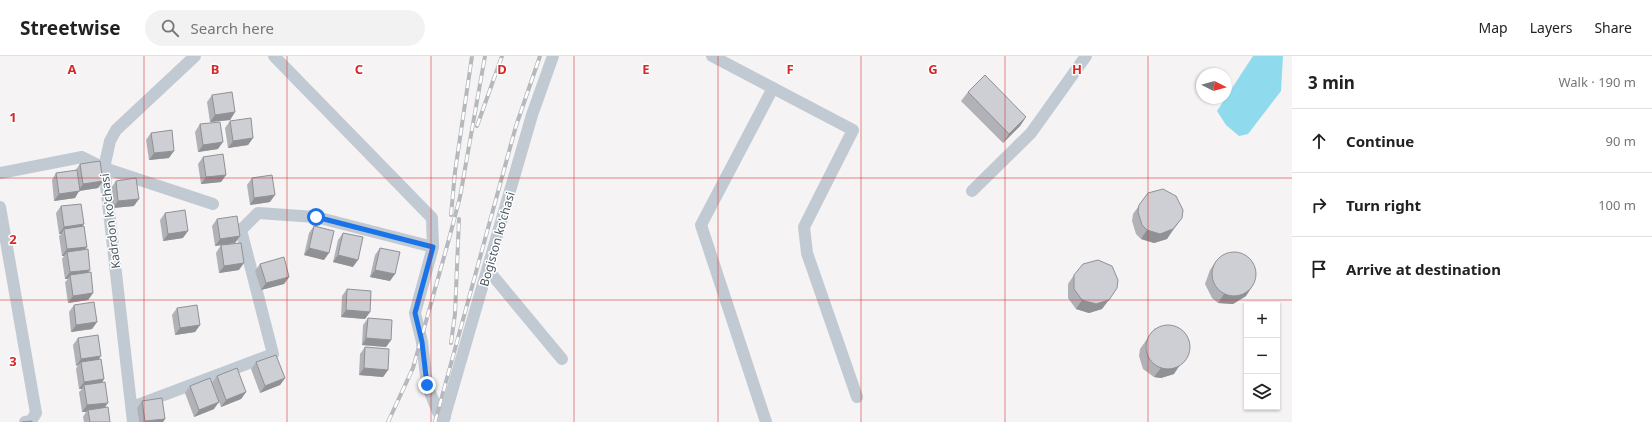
<!DOCTYPE html>
<meta charset="utf-8">
<style>
:root{--surface:#fff;--page:#f2f2f2;--text:#222;--muted:#767676;--line:#e0e0e0}
body{margin:0;font-family:"Noto Sans",sans-serif;background:var(--page);color:var(--text)}
.controls{position:absolute;right:12px;bottom:12px;display:grid;overflow:hidden;border-radius:0px;box-shadow:0 1px 3px #0004}
.controls button{width:36px;height:36px;display:grid;place-items:center;padding:0;border:0;border-bottom:1px solid var(--line);background:var(--surface);color:var(--text);font:20px sans-serif}
.compass{position:absolute;left:1196px;top:12px;width:36px;height:36px;border-radius:50%;background:var(--surface);box-shadow:0 1px 3px #0004;rotate:96deg}
.stop{position:absolute;width:12px;height:12px;margin:-9px;border:3px solid #1a73e8;border-radius:50%;background:#fff}
.stop.end{background:#1a73e8;border-color:#fff;box-shadow:0 1px 4px #0008}
.list{margin:0;padding:0;list-style:none}
h2{display:flex;justify-content:space-between;align-items:center;height:52px;margin:0;padding:0 16px;font-size:17px}
h2 small{font-size:13px;font-weight:400;color:var(--muted)}
.list li{display:grid;grid-template-columns:26px 1fr auto;gap:12px;align-items:center;box-sizing:border-box;height:64px;padding:0 16px;border-top:1px solid var(--line)}
.list b{display:block;font-size:15px;white-space:nowrap}
.list em{font-size:13px;font-style:normal;color:var(--muted)}
.icon{flex:none;width:22px;height:22px;fill:none;stroke:currentColor;stroke-width:2;stroke-linecap:round;stroke-linejoin:round}
.map{position:relative;flex:none;width:1292px;height:366px;overflow:hidden}
header{display:flex;align-items:center;gap:24px;box-sizing:border-box;height:56px;padding:0 20px;background:var(--surface);border-bottom:1px solid var(--line)}
header strong{font-size:19px}
nav{display:flex;gap:22px;margin-inline-start:auto;font-size:14px}
.search{width:280px;height:36px;background:var(--page);display:flex;align-items:center;gap:10px;box-sizing:border-box;padding:0 14px;border-radius:22px;color:var(--muted);font-size:15px}
main{display:flex}
aside{flex:1;background:var(--surface)}
.map>svg:first-child{display:block}
</style>
<header>
<strong>Streetwise</strong>
<div class="search"><svg class="icon" aria-label="search" viewBox="0 0 24 24"><circle cx="10" cy="10" r="6"/><path d="M15 15l6 6"/></svg>Search here</div>
<nav><a>Map</a><a>Layers</a><a>Share</a></nav>
</header>
<main>
<div class="map">
<svg width="1292" height="366" viewBox="0 0 1292 366">
<rect width="100%" height="100%" fill="#f5f3f3"/>
<path fill="#90daee" d="M1253 0H1283L1281 35 1248 78 1239 80 1226 69 1217 55Z"/>
<g fill="none" stroke-linecap="round" stroke-linejoin="round">
<g stroke="#c1cad2" stroke-width="12">
<path d="M274 0 432 162 433 191 415 257 422 286 427 329 438 356 445 361"/>
<path d="M712 0 853 74 804 171 807 197 857 341"/>
<path d="M0 117 82 101 104 112 213 148"/>
<path d="M972 135 1031 77 1086 0"/>
<path d="M0 151 36 357 31 365 25 366"/>
<path d="M488 214 562 303"/>
<path d="M132 351 273 298 241 174 258 157 316 161 433 191"/>
<path d="M133 366 104 112 110 85 116 74 195 0"/>
<path d="M443 366 532 59 553 0"/>
<path d="M766 366 701 169 773 32"/>
</g>
<defs>
<g id="rail">
<path d="M477 70 502 0"/>
<path d="M451 159 455 116 472 0"/>
<path d="M451 287 455 258 459 163"/>
<path d="M388 366 413 312 449 183 460 141 485 0"/>
<path d="M435 366 516 70 540 0"/>
</g>
</defs>
<use href="#rail" stroke="#b5b8bd" stroke-width="4"/>
<use href="#rail" stroke="#fff" stroke-width="2.5" stroke-dasharray="8" stroke-linecap="butt"/>
</g>
<g fill="#b0b2b7">
<path d="M968 36 1026 61 1020 70 1003 87 961 45Z"/>
<path d="M212 39 235 56 230 64 210 66 207 46Z"/>
<path d="M230 65 253 82 248 89 228 92 225 72Z"/>
<path d="M200 68 218 93 198 96 195 76Z"/>
<path d="M151 77 169 102 149 104 146 84Z"/>
<path d="M203 101 226 119 221 126 201 128 198 108Z"/>
<path d="M80 108 103 125 98 132 79 135 75 142 54 145 52 124 56 117 75 115Z"/>
<path d="M252 122 270 146 250 149 247 129Z"/>
<path d="M116 125 134 150 113 152 111 132Z"/>
<path d="M1148 137 1182 162 1167 183 1154 187 1141 183 1136 178 1132 165 1133 158Z"/>
<path d="M61 150 82 170 87 191 85 193 88 217 93 237 88 244 68 247 65 226 68 223H65L62 203 64 200H62L59 180 61 178H59L56 157Z"/>
<path d="M165 157 183 182 163 185 160 164Z"/>
<path d="M217 163 240 180 235 187 215 190 212 170Z"/>
<path d="M314 170 324 204 304 199 309 177Z"/>
<path d="M343 177 353 211 333 206 338 184Z"/>
<path d="M221 189 239 214 219 217 216 197Z"/>
<path d="M380 192 390 225 370 221 375 199Z"/>
<path d="M1216 205 1246 240 1233 248 1218 247 1212 242 1205 228 1210 214Z"/>
<path d="M260 208 289 221 284 228 261 234 255 215Z"/>
<path d="M1074 219 1102 253 1089 257 1076 253 1068 242V228Z"/>
<path d="M347 233 370 256 365 263 341 261 342 240Z"/>
<path d="M74 249 97 266 92 273 71 276 69 256Z"/>
<path d="M177 252 200 269 195 276 175 279 172 259Z"/>
<path d="M368 262 391 284 386 291 362 289 363 269Z"/>
<path d="M1155 272 1174 318 1161 322 1154 321 1143 313 1139 300 1140 293Z"/>
<path d="M78 282 99 303 104 323 102 327 104 351 110 366H84L83 361 86 356H82L79 336 82 333H79L76 313 78 309 76 310 73 289Z"/>
<path d="M365 291 388 314 383 321 359 319 360 298Z"/>
<path d="M256 306 285 322 280 329 260 337 251 313Z"/>
<path d="M217 320 246 336 241 343 221 351 212 327Z"/>
<path d="M190 330 214 353 194 361 185 337Z"/>
<path d="M142 345 165 363 163 366H139L137 352Z"/>
</g>
<g fill="#909195">
<path d="M235 56 230 64 210 66 215 59Z"/>
<path d="M1026 61 1020 70 1003 87 1009 78Z"/>
<path d="M253 82 248 89 228 92 233 85Z"/>
<path d="M223 86 218 93 198 96 203 89Z"/>
<path d="M174 95 169 102 149 104 154 97Z"/>
<path d="M226 119 221 126 201 128 206 121Z"/>
<path d="M103 125 98 132 79 135 75 142 54 145 59 138 78 135 83 128Z"/>
<path d="M275 139 270 146 250 149 254 142Z"/>
<path d="M139 143 134 150 113 152 118 145Z"/>
<path d="M84 168 79 175 64 173 61 178H59L64 171Z"/>
<path d="M1173 173 1167 183 1154 187 1141 183 1147 174Z"/>
<path d="M188 175 183 182 163 185 168 178Z"/>
<path d="M240 180 235 187 215 190 220 183Z"/>
<path d="M87 191 82 198 67 196 64 200H62L67 193Z"/>
<path d="M309 192 329 197 324 204 304 199Z"/>
<path d="M338 199 358 204 353 211 333 206Z"/>
<path d="M244 207 239 214 219 217 224 210Z"/>
<path d="M90 214 85 221 70 219 68 223H65L70 216Z"/>
<path d="M375 214 395 218 390 225 370 221Z"/>
<path d="M289 221 284 228 261 234 266 227Z"/>
<path d="M1252 231 1246 240 1233 248 1218 247 1224 238Z"/>
<path d="M93 237 88 244 68 247 73 240Z"/>
<path d="M1082 244H1109L1102 253 1089 257 1076 253Z"/>
<path d="M346 254 370 256 365 263 341 261Z"/>
<path d="M97 266 92 273 71 276 76 269Z"/>
<path d="M200 269 195 276 175 279 180 272Z"/>
<path d="M366 282 391 284 386 291 362 289Z"/>
<path d="M101 300 96 307 81 306 78 309 76 310 81 303Z"/>
<path d="M1180 309 1174 318 1161 322 1154 321 1161 312Z"/>
<path d="M364 312 388 314 383 321 359 319Z"/>
<path d="M285 322 280 329 260 337 265 330Z"/>
<path d="M104 323 99 330 84 329 82 333H79L84 326Z"/>
<path d="M246 336 241 343 221 351 226 344Z"/>
<path d="M219 346 214 353 194 361 199 354Z"/>
<path d="M108 347 103 354H88L86 356H82L87 349Z"/>
<path d="M165 363 163 366H144L145 365Z"/>
</g>
<g fill="#cdcfd5" stroke="#909195">
<path d="M985 19 1026 61 1009 78 968 36Z"/>
<path d="M232 36 235 56 215 59 212 39Z"/>
<path d="M251 62 253 82 233 85 230 65Z"/>
<path d="M220 66 223 86 203 89 200 68Z"/>
<path d="M172 74 174 95 154 97 151 77Z"/>
<path d="M223 98 226 119 206 121 203 101Z"/>
<path d="M100 105 103 125 83 128 80 108Z"/>
<path d="M77 114 80 135 59 138 56 117Z"/>
<path d="M272 119 275 139 254 142 252 122Z"/>
<path d="M136 122 139 143 118 145 116 125Z"/>
<path d="M1163 133 1176 140 1183 154 1182 162 1173 173 1160 178 1147 174 1142 169 1138 156 1139 149 1148 137Z"/>
<path d="M81 148 84 168 64 171 61 150Z"/>
<path d="M185 154 188 175 168 178 165 157Z"/>
<path d="M237 160 240 180 220 183 217 163Z"/>
<path d="M84 170 87 191 67 193 64 173Z"/>
<path d="M314 170 334 175 329 197 309 192Z"/>
<path d="M343 177 363 181 358 204 338 199Z"/>
<path d="M241 187 244 207 224 210 221 189Z"/>
<path d="M380 192 400 196 395 218 375 214Z"/>
<path d="M88 193 90 214 70 216 67 196Z"/>
<circle cx="1234" cy="218" r="22"/>
<path d="M284 201 289 221 266 227 260 208Z"/>
<path d="M1098 204 1112 210 1118 224 1117 232 1109 244 1096 248 1082 244 1074 233V219L1083 208Z"/>
<path d="M91 216 93 237 73 240 70 219Z"/>
<path d="M347 233 371 235 370 256 346 254Z"/>
<path d="M94 246 97 266 76 269 74 249Z"/>
<path d="M197 249 200 269 180 272 177 252Z"/>
<path d="M368 262 392 264 391 284 366 282Z"/>
<circle cx="1168" cy="291" r="22"/>
<path d="M98 279 101 300 81 303 78 282Z"/>
<path d="M365 291 389 293 388 314 364 312Z"/>
<path d="M276 299 285 322 265 330 256 306Z"/>
<path d="M101 303 104 323 84 326 81 306Z"/>
<path d="M237 312 246 336 226 344 217 320Z"/>
<path d="M210 322 219 346 199 354 190 330Z"/>
<path d="M105 326 108 347 87 349 84 329Z"/>
<path d="M162 342 165 363 145 365 142 345Z"/>
<path d="M108 351 110 366H90L88 354Z"/>
<path d="M32 365V366H22Z"/>
</g>
<g fill="none" stroke-linecap="round" stroke-linejoin="round">
<path stroke="#1a73e8" stroke-width="5" d="M316 161 433 191 415 257 422 286 427 329"/>
</g>
<path fill="none" stroke="#d62828" stroke-width="1" stroke-opacity="0.55" d="M144 0V366M287 0V366M431 0V366M574 0V366M718 0V366M861 0V366M1005 0V366M1148 0V366M0 122H1292M0 244H1292"/>
<g text-anchor="middle" dominant-baseline="central" stroke-width="3" stroke-linejoin="round" paint-order="stroke">
<g font-size="12" fill="#4a5661" stroke="#fff">
<text transform="translate(110 165) rotate(-97)">Kadrdon ko'chasi</text>
<text transform="translate(497 183) rotate(-74)">Bogiston ko'chasi</text>
</g>
</g>
<g font-size="13" text-anchor="middle" font-weight="bold" fill="#d62828" stroke="#fff" stroke-width="3" stroke-linejoin="round" paint-order="stroke">
<text x="72" y="18">A</text>
<text x="215" y="18">B</text>
<text x="359" y="18">C</text>
<text x="502" y="18">D</text>
<text x="646" y="18">E</text>
<text x="790" y="18">F</text>
<text x="933" y="18">G</text>
<text x="1077" y="18">H</text>
<text x="13" y="66">1</text>
<text x="13" y="188">2</text>
<text x="13" y="310">3</text>
</g>
</svg>
<div class="controls">
<button>+</button>
<button>−</button>
<button><svg class="icon" aria-label="layers" viewBox="0 0 24 24"><path d="M12 4l9 5-9 5-9-5zM3 14l9 5 9-5"/></svg></button>
</div>
<svg class="compass" viewBox="-18 -18 36 36"><path d="M0-13l5 13h-10z" fill="#e53935"/><path d="M0 13l5-13h-10z" fill="#767676"/></svg>
<div class="stop" style="left:316px;top:161px"></div>
<div class="stop end" style="left:427px;top:329px"></div>
</div>
<aside>
<h2>3 min<small>Walk · 190 m</small></h2>
<ul class="list">
<li><svg class="icon" aria-label="ahead" viewBox="0 0 24 24"><path d="M12 20V5M6 11l6-6 6 6"/></svg><div><b>Continue</b></div><em>90 m</em></li>
<li><svg class="icon" aria-label="right" viewBox="0 0 24 24"><path d="M7 20v-9h11M14 6l5 5-5 5"/></svg><div><b>Turn right</b></div><em>100 m</em></li>
<li><svg class="icon" aria-label="arrive" viewBox="0 0 24 24"><path d="M6 21V4h12l-3 4 3 4H6"/></svg><div><b>Arrive at destination</b></div></li>
</ul>
</aside>
</main>
